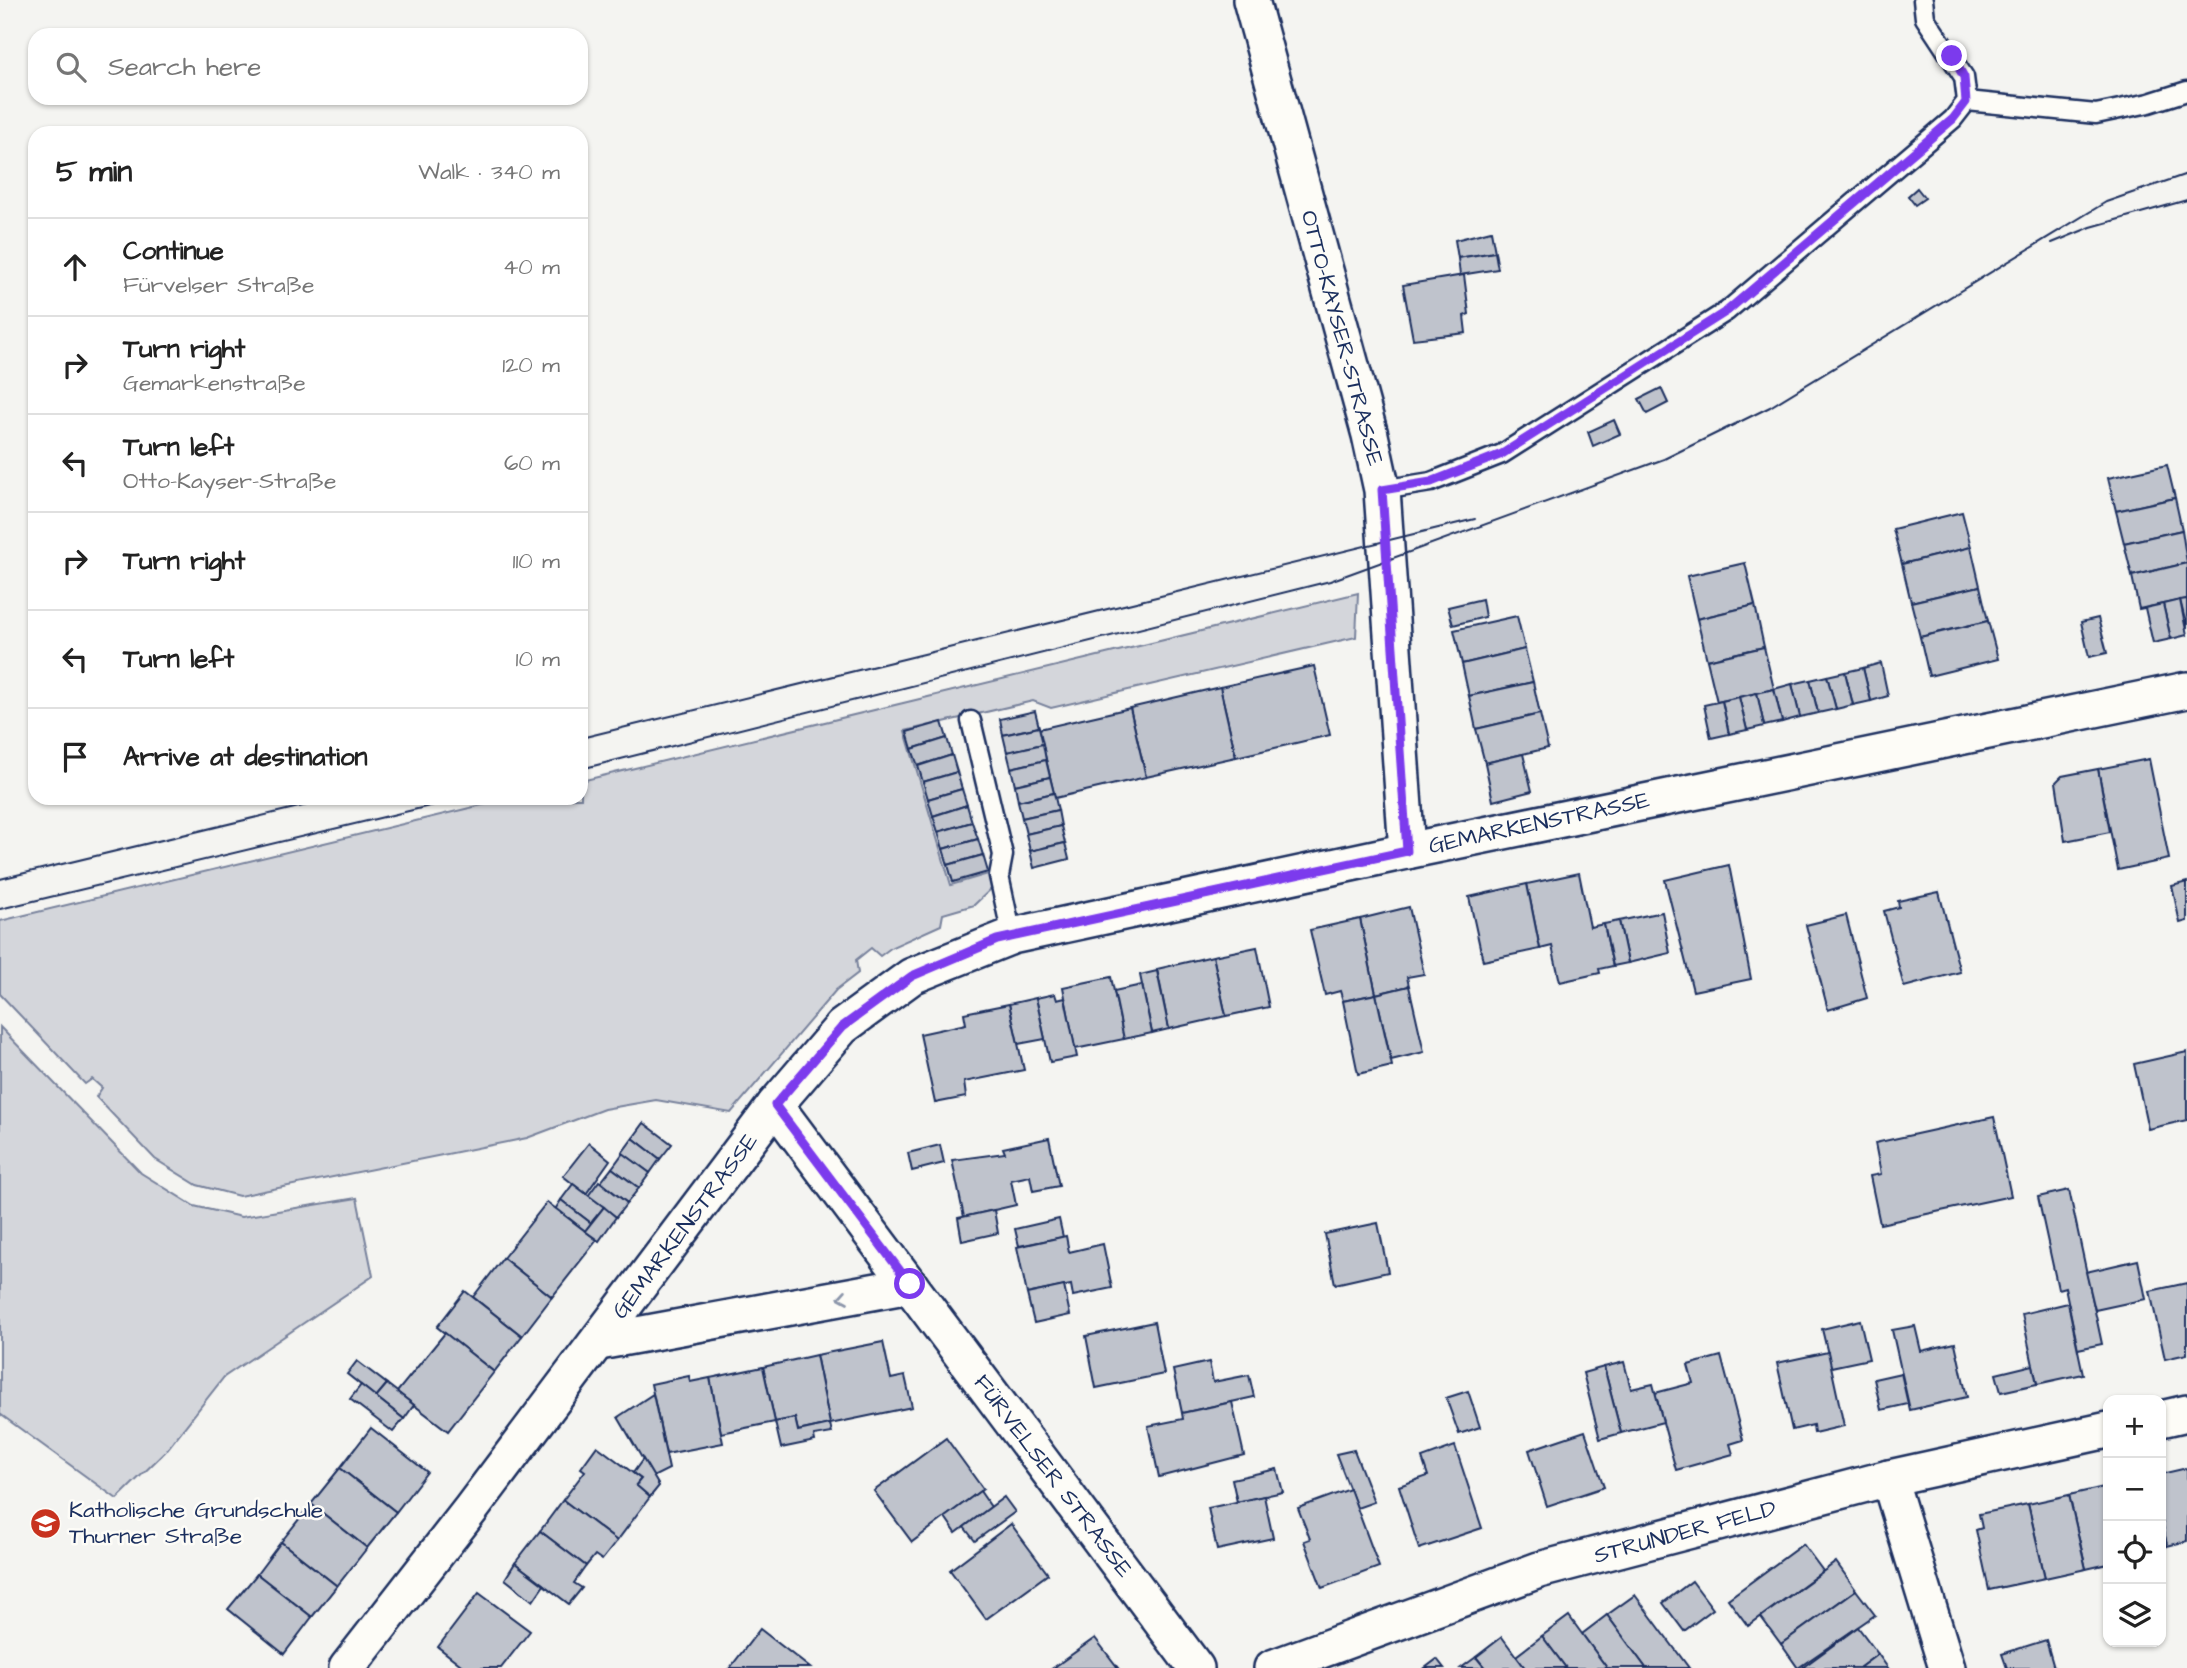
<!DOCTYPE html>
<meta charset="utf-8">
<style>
:root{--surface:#fff;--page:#f6f6f6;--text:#222;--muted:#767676;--line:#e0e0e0}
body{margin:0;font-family:"Architects Daughter",sans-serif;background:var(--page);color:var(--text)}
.controls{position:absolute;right:21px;bottom:21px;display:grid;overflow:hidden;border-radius:14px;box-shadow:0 2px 5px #0004}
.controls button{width:63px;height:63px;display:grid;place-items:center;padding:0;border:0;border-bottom:2px solid var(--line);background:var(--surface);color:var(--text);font:35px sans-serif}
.stop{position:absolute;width:21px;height:21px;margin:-16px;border:5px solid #7c3aed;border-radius:50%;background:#fff}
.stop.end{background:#7c3aed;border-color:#fff;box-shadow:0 2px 7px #0008}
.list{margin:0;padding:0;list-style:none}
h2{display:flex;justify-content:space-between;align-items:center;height:91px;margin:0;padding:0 28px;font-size:30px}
h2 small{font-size:23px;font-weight:400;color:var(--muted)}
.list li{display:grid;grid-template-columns:46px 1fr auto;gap:21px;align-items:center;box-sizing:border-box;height:98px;padding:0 28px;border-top:2px solid var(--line)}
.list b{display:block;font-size:26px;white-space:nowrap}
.list p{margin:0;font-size:23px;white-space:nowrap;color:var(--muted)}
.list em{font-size:23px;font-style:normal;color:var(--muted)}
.icon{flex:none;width:38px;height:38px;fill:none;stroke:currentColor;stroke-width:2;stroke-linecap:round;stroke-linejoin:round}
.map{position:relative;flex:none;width:2187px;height:1668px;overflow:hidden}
.search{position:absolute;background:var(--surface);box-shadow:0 2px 5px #0004;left:28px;top:28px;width:560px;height:77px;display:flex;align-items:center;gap:18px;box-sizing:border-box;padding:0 24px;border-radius:21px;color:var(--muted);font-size:26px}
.panel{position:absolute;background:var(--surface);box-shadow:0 2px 5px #0004;left:28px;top:126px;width:560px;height:679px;border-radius:21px}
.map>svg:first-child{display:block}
</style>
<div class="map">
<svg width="2187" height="1668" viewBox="0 0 2187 1668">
<rect width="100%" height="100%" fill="#f4f4f1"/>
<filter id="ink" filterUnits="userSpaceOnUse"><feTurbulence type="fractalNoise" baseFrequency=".0143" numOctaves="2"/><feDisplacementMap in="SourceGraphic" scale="14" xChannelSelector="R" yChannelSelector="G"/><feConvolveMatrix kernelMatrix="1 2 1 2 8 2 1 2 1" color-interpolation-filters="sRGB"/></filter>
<g filter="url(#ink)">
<g fill="#d4d6db" stroke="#78829c" stroke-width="2">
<path d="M1358 593 1356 637 1051 708 1033 701 905 731 951 885 988 874 992 888 974 905 943 914 941 925 892 947 880 956 871 948 856 960 858 973 836 990 731 1113 656 1100 604 1109 527 1138 239 1196 197 1185 155 1159 96 1097 102 1088 92 1079 85 1084 0 994V921L511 798H581V781Z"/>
<path d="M0 1027 141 1173 194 1206 241 1217 357 1198 373 1276 224 1377 165 1452 117 1499 0 1414Z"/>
</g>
<g fill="#bfc3cc" stroke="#1b2f5e" stroke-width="2">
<path d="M1917 188 1925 198 1915 205 1908 196Z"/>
<path d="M1491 231 1495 252 1458 258 1455 240Z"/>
<path d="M1495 252 1498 269 1460 275 1458 258Z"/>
<path d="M1464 275 1469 314 1464 316 1466 333 1413 339 1403 285Z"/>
<path d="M1661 388 1668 403 1647 414 1639 399Z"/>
<path d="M1614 420 1620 434 1593 446 1588 432Z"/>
<path d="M2167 465 2175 498 2116 511 2108 478Z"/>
<path d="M2175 498 2182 530 2124 543 2116 511Z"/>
<path d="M1962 512 1971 547 1902 564 1893 529Z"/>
<path d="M2182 530 2187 563 2132 576 2124 543Z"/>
<path d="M1971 547 1980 586 1911 602 1902 564Z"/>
<path d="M1745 563 1755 605 1697 619 1687 576Z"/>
<path d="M2187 563V599L2139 609 2132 576Z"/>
<path d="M1980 586 1988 621 1920 637 1911 602Z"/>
<path d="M1482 599 1485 617 1453 625 1448 607Z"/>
<path d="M2187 599V628L2180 600Z"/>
<path d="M2180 600 2187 635 2171 639 2163 604Z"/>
<path d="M2163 604 2171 639 2153 643 2145 608Z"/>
<path d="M1755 605 1764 647 1707 660 1697 619Z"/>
<path d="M1517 616 1525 649 1462 664 1454 630Z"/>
<path d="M2098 618 2107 653 2089 657 2081 622Z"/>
<path d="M1988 621 1998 659 1929 676 1920 637Z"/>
<path d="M1764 647 1774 689 1717 702 1707 660Z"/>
<path d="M1525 649 1533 682 1469 696 1462 664Z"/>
<path d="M1881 663 1888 696 1871 701 1863 668Z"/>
<path d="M1314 666 1330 735 1236 757 1220 687Z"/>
<path d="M1863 668 1871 701 1853 705 1845 672Z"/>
<path d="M1845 672 1853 705 1836 709 1827 676Z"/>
<path d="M1827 676 1836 709 1818 713 1810 680Z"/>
<path d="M1810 680 1818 713 1800 717 1792 684Z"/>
<path d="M1533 682 1540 714 1476 729 1469 696Z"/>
<path d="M1792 684 1800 717 1782 722 1774 689Z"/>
<path d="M1220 687 1236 757 1146 777 1130 708Z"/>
<path d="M1774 689 1782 722 1764 726 1757 693Z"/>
<path d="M1757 693 1764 726 1747 730 1739 697Z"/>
<path d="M1739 697 1747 730 1729 734 1722 701Z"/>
<path d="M1722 701 1729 734 1711 738 1704 705Z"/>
<path d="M1130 708 1146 777 1055 798 1039 729Z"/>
<path d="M1035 711 1039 727 1003 735 1000 719Z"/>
<path d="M1540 714 1548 748 1485 763 1476 729Z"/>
<path d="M942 722 947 738 912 749 907 732Z"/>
<path d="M1039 727 1043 744 1007 752 1003 735Z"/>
<path d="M947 738 952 755 918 766 912 749Z"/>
<path d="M1043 744 1046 760 1011 768 1007 752Z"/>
<path d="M1523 754 1532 791 1493 801 1485 763Z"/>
<path d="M952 755 957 772 923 782 918 766Z"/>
<path d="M2149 759 2169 859 2118 870 2098 769Z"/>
<path d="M1046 760 1050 777 1015 785 1011 768Z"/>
<path d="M2098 769 2110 832 2065 841 2056 782 2062 776Z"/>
<path d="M957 772 962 789 928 799 923 782Z"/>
<path d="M1050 777 1054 793 1018 801 1015 785Z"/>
<path d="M962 789 967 805 933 816 928 799Z"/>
<path d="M1054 793 1058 810 1022 818 1018 801Z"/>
<path d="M967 805 972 822 938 832 933 816Z"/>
<path d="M1058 810 1061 826 1026 834 1022 818Z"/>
<path d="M972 822 978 839 943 849 938 832Z"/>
<path d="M1061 826 1065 843 1030 851 1026 834Z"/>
<path d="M978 839 983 855 948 865 943 849Z"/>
<path d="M1065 843 1069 859 1034 868 1030 851Z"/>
<path d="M983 855 988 872 953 882 948 865Z"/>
<path d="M1729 865 1751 979 1693 991 1665 880Z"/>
<path d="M1579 873 1590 927 1604 924 1613 966 1599 969 1600 973 1560 982 1552 946 1540 949 1527 884Z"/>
<path d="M2187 882V921L2180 923 2172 886Z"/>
<path d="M1527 884 1540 949 1483 961 1469 897Z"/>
<path d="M1939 892 1960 972 1904 987 1884 911 1899 907 1898 901Z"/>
<path d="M1409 907 1424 974 1407 977 1409 986 1376 994 1360 919Z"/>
<path d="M1662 912 1670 953 1628 963 1619 921Z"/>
<path d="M1846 915 1867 998 1828 1010 1806 925Z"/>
<path d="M1360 919 1376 994 1343 1001 1340 991 1325 995 1310 930Z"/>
<path d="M1619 921 1628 963 1613 966 1604 924Z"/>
<path d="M1257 947 1269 1007 1226 1016 1213 956Z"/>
<path d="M1213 956 1226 1016 1169 1029 1157 969Z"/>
<path d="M1157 971 1169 1029 1152 1033 1140 975Z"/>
<path d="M1111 977 1124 1039 1075 1049 1063 987Z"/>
<path d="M1142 985 1152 1033 1124 1039 1114 991Z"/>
<path d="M1409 986 1424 1052 1391 1060 1376 994Z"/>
<path d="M1055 994 1057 1000 1065 998 1077 1057 1050 1062 1036 998Z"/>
<path d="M1376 994 1392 1066 1358 1074 1343 1001Z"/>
<path d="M1036 998 1045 1039 1018 1044 1009 1004Z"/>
<path d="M1009 1004 1024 1070 964 1082 966 1097 935 1103 920 1034 966 1024 964 1013Z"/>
<path d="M2187 1052V1120L2148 1129 2134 1064Z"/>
<path d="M1994 1117 2011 1196 1880 1224 1870 1176 1881 1174 1875 1143Z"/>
<path d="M644 1123 672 1144 660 1159 633 1138Z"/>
<path d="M633 1138 660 1159 650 1173 622 1153Z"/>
<path d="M1049 1138 1059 1186 1033 1191 1030 1176 1011 1180 1016 1205 964 1217 952 1160 1005 1153 1003 1148Z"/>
<path d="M589 1143 610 1160 586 1194 563 1176Z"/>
<path d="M940 1145 944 1163 912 1171 908 1153Z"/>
<path d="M623 1153 650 1173 639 1188 612 1168Z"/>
<path d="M612 1168 639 1188 627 1203 601 1182Z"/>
<path d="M599 1181 627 1203 616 1217 588 1196Z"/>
<path d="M573 1184 604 1207 591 1223 561 1200Z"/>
<path d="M2069 1190 2102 1344 2078 1349 2065 1287 2058 1289 2038 1197Z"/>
<path d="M561 1200 591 1223 585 1231 556 1208Z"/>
<path d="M547 1202 597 1240 552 1297 503 1258Z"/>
<path d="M604 1207 616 1217 599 1241 585 1231Z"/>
<path d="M994 1210 998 1233 962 1241 958 1218Z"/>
<path d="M1059 1219 1063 1237 1019 1246 1015 1229Z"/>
<path d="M1378 1223 1388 1272 1335 1284 1325 1234Z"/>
<path d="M1066 1236 1069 1252 1103 1244 1112 1288 1073 1296 1071 1285 1027 1294 1017 1247Z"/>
<path d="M503 1258 552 1297 522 1336 473 1297Z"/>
<path d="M2138 1260 2146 1299 2095 1310 2086 1272Z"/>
<path d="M2187 1283V1354L2165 1359 2150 1291Z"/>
<path d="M1064 1286 1070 1315 1034 1323 1027 1294Z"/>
<path d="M465 1291 522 1336 494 1372 437 1327Z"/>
<path d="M2068 1303 2083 1374 2037 1384 2022 1314Z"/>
<path d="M1860 1320 1869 1359 1831 1367 1822 1329Z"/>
<path d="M1154 1322 1164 1374 1096 1388 1086 1336Z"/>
<path d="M1915 1326 1921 1351 1955 1343 1967 1397 1910 1410 1892 1330Z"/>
<path d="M445 1333 494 1372 448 1431 397 1392Z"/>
<path d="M883 1342 891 1379 905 1376 912 1407 830 1424 816 1355Z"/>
<path d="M1828 1352 1844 1426 1814 1433 1813 1425 1792 1430 1777 1363Z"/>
<path d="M816 1355 830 1424 798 1431 795 1418 775 1422 763 1367Z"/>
<path d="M1721 1356 1743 1440 1730 1444 1733 1454 1676 1470 1655 1393 1693 1383 1688 1365Z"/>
<path d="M357 1361 387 1384 376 1397 347 1374Z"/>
<path d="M1209 1362 1213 1382 1249 1375 1254 1397 1182 1413 1173 1370Z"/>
<path d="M1624 1362 1631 1389 1653 1384 1663 1422 1621 1433 1604 1367Z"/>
<path d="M2033 1365 2037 1384 2001 1392 1996 1374Z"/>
<path d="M763 1367 775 1422 721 1433 710 1378Z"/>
<path d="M1604 1367 1621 1433 1600 1439 1583 1373Z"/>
<path d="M1901 1373 1908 1404 1881 1410 1874 1379Z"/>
<path d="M689 1376 690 1382 710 1378 723 1443 666 1454 651 1384Z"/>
<path d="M387 1384 414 1405 404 1419 376 1397Z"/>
<path d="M361 1385 404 1419 393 1432 350 1399Z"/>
<path d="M1468 1391 1480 1427 1459 1434 1446 1398Z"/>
<path d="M653 1394 669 1469 653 1477 618 1417Z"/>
<path d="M1232 1402 1244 1455 1159 1477 1148 1426 1183 1419 1182 1413Z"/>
<path d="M795 1418 798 1431 830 1424 832 1433 814 1436 815 1441 781 1448 775 1422Z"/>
<path d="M371 1428 427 1472 396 1512 340 1468Z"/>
<path d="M1585 1431 1604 1487 1547 1506 1529 1450Z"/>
<path d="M946 1438 983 1489 912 1542 874 1491Z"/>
<path d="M597 1446 641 1479 636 1485 650 1497 617 1541 563 1500 585 1471 581 1468Z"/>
<path d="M1455 1446 1482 1528 1419 1549 1399 1486 1428 1476 1422 1458Z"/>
<path d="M1354 1450 1374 1502 1357 1508 1336 1454Z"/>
<path d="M643 1459 659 1486 650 1497 636 1485 641 1479 633 1473Z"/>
<path d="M340 1468 396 1512 367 1548 311 1504Z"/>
<path d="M2187 1468V1541L2167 1546 2161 1516V1474Z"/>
<path d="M1277 1469 1283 1492 1237 1502 1232 1479Z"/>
<path d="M2108 1486V1564L2086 1569 2069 1495Z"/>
<path d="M1350 1489 1379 1567 1322 1588 1304 1541 1310 1539 1298 1508Z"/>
<path d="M980 1491 991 1507 956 1533 945 1517Z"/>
<path d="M2069 1495 2086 1569 2045 1578 2028 1504Z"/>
<path d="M1264 1496 1273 1538 1217 1550 1208 1508Z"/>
<path d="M1004 1497 1015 1512 975 1541 964 1527Z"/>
<path d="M563 1500 617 1541 602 1560 595 1555 586 1566 540 1531Z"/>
<path d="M311 1504 367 1548 337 1586 281 1542Z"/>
<path d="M2028 1504 2045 1578 1989 1590 1976 1530 1982 1528 1979 1514Z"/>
<path d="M2161 1516 2167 1546 2161 1552Z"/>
<path d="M1011 1524 1048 1574 986 1619 950 1570Z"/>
<path d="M540 1531 586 1566 574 1583 582 1588 569 1604 515 1563Z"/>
<path d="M281 1542 337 1586 312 1617 257 1574Z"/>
<path d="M1803 1544 1823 1571 1748 1626 1728 1599Z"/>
<path d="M1836 1562 1856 1590 1781 1644 1761 1617Z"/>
<path d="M515 1563 544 1585 533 1601 505 1579Z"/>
<path d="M257 1574 312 1617 284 1654 228 1609Z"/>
<path d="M1692 1581 1713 1609 1684 1631 1663 1603Z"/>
<path d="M1856 1590 1875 1615 1798 1668 1781 1644Z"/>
<path d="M479 1593 530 1631 501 1668H465L438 1647Z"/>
<path d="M1635 1595 1689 1668H1646L1607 1615Z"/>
<path d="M1607 1615 1646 1668H1607L1582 1634Z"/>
<path d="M1569 1616 1582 1634 1607 1668H1566L1542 1636Z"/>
<path d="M1858 1627 1878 1654 1859 1668H1802Z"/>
<path d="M760 1629 810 1668H730Z"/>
<path d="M1542 1636 1566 1668H1525L1516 1656Z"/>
<path d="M1502 1637 1516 1656 1525 1668H1485L1476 1657Z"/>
<path d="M1095 1638 1118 1668H1053Z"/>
<path d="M2046 1640 2054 1668H2007L2002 1654Z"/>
<path d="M1878 1654 1888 1668H1859Z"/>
<path d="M1476 1657 1485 1668H1461Z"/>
<path d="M1437 1659 1444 1668H1425Z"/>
</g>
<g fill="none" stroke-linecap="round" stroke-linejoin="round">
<defs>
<g id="lane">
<path d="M1967 101 2096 114 2149 103 2187 91"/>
<path d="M1382 490 1431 482 1502 454 1727 311 1953 119 1967 101 1964 77 1925 18 1923 0"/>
<path d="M971 721 1003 855 999 876 1012 936"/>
</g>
<g id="street">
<path d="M1251 0 1370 435 1382 490 1407 851"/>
<path d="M775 1105 1196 1668"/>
<path d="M599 1342 910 1285"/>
<path d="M2161 1419 2187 1413"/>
<path d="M1889 1478 1947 1668"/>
<path d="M347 1668 471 1509 775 1105 842 1027 912 976 1012 936 1407 851 2187 690"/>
<path d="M1272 1668 1539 1570 1889 1478 2108 1430"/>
</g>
</defs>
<use href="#lane" stroke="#1b2f5e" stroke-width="23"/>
<use href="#street" stroke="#1b2f5e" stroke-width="40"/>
<use href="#lane" stroke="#fdfcf7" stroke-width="18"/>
<use href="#street" stroke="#fdfcf7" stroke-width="35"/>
<g stroke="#1b2f5e" stroke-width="2">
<path d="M2052 243 2091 227 2187 200"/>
<path d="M581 738 1475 519"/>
<path d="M581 769 1330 581 1664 459 1770 407 2106 202 2187 174"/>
<path d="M0 879 336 798"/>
<path d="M0 909 463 798"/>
</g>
</g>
<defs><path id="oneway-chevron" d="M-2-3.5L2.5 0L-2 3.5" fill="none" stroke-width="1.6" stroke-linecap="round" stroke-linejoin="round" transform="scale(1.75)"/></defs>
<use stroke="#8c96aa" href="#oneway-chevron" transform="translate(843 1297) rotate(170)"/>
</g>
<g fill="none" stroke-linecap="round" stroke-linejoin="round" filter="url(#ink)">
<path stroke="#7c3aed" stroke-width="9" d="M910 1284 775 1105 842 1027 912 976 997 940 1407 851 1382 490 1431 482 1502 454 1727 311 1953 119 1966 102 1964 77 1952 56"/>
</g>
<defs>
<symbol id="school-disc" viewBox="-11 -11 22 22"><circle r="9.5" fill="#c8321e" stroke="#fdfcf7"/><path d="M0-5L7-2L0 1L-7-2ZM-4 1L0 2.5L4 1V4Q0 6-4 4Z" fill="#fff"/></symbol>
</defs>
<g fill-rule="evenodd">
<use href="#school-disc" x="28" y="1506" width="35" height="35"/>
</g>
<g text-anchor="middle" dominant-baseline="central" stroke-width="5" stroke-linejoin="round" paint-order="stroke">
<g font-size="23" fill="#1b2f5e" stroke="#fdfcf7">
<text transform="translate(1342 338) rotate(75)">OTTO-KAYSER-STRASSE</text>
<text transform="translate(1539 823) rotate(-12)">GEMARKENSTRASSE</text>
<text transform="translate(685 1226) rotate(-53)">GEMARKENSTRASSE</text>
<text transform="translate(1053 1476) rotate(53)">FÜRVELSER STRASSE</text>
<text transform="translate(1685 1532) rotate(-15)">STRUNDER FELD</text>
</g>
<g font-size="23" fill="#1b2f5e" stroke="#fdfcf7" text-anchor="start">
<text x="69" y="1510">Katholische Grundschule<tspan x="69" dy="26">Thurner Straße</tspan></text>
</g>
</g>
</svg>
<div class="controls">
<button>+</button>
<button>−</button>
<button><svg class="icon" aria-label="locate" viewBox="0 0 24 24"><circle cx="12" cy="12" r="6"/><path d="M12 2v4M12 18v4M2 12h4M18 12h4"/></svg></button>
<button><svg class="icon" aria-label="layers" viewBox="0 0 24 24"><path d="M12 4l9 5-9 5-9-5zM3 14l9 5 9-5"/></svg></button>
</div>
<div class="stop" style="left:910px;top:1284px"></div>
<div class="stop end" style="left:1952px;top:56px"></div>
<div class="search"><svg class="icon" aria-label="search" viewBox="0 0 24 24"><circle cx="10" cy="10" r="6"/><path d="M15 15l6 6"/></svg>Search here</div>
<section class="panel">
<h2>5 min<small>Walk · 340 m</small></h2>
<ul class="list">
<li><svg class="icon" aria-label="ahead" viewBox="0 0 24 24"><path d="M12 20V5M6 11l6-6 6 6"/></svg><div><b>Continue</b><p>Fürvelser Straße</p></div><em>40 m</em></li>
<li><svg class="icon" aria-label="right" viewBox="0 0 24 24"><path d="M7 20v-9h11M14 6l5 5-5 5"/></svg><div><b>Turn right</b><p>Gemarkenstraße</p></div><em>120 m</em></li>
<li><svg class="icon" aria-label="left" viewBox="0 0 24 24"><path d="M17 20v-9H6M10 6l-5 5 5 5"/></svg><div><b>Turn left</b><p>Otto-Kayser-Straße</p></div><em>60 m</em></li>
<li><svg class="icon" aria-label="right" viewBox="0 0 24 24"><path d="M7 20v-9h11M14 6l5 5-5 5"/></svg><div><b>Turn right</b></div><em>110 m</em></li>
<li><svg class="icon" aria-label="left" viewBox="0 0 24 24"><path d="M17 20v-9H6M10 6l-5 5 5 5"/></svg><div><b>Turn left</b></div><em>10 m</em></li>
<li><svg class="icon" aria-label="arrive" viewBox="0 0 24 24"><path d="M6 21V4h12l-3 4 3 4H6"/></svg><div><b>Arrive at destination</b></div></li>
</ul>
</section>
</div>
